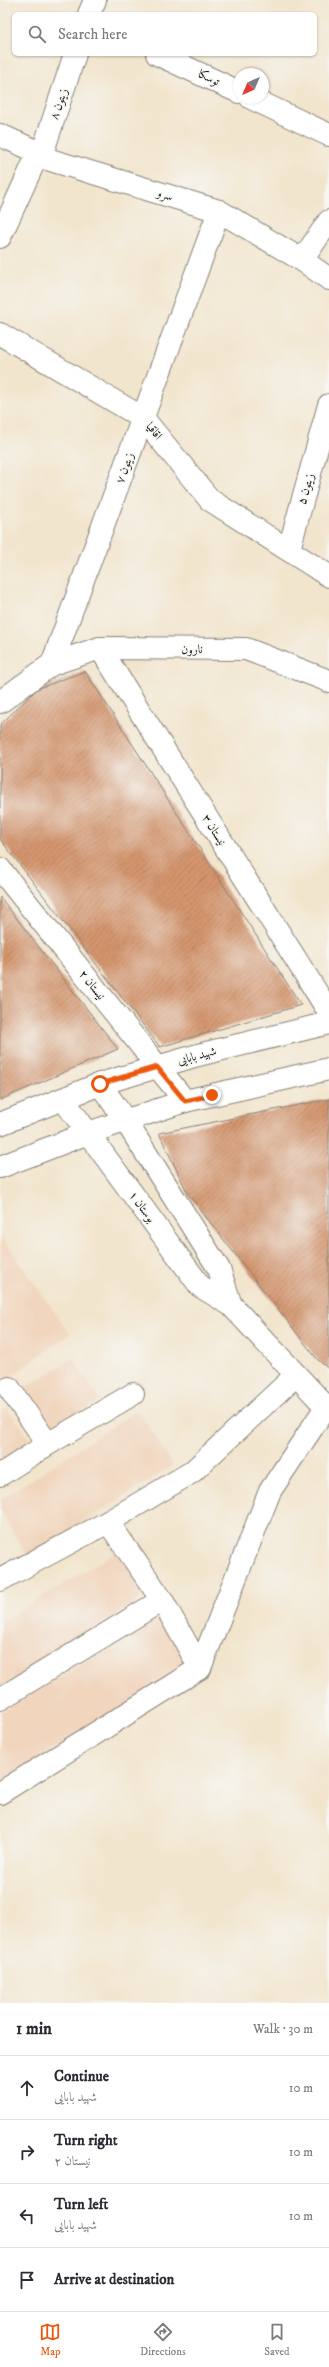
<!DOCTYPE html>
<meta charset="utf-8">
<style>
:root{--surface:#fff;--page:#f7f7f7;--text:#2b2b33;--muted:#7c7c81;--line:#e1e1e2;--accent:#ea580c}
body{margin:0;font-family:"IM FELL DW Pica",Amiri,serif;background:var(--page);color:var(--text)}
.compass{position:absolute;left:233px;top:68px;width:36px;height:36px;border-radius:50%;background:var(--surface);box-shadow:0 1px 3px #0004;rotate:224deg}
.stop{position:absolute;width:12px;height:12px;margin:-9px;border:3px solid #ea580c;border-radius:50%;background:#fff}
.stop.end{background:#ea580c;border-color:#fff;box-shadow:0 1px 4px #0008}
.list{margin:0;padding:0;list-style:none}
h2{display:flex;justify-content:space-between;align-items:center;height:52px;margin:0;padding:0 16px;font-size:17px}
h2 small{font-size:13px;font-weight:400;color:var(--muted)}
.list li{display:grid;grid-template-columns:26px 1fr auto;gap:12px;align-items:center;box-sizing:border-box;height:64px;padding:0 16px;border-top:1px solid var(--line)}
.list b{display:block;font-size:15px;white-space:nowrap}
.list p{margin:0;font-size:13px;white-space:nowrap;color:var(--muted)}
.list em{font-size:13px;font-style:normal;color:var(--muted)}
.icon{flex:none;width:22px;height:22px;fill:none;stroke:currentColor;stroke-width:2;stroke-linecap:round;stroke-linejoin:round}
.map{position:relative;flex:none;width:329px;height:2003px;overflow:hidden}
.search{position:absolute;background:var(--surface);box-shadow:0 1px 3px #0004;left:12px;right:12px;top:12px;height:44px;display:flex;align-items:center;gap:10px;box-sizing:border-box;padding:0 14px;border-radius:6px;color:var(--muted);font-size:15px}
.sheet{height:308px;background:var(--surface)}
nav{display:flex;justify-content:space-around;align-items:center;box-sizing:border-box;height:56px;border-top:1px solid var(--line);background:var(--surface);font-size:11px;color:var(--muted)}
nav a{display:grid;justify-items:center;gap:2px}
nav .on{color:var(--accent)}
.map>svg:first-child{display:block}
</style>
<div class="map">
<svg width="329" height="2003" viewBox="0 0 329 2003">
<defs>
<pattern id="building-hatch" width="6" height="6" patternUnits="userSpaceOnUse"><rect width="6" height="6" fill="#d4956e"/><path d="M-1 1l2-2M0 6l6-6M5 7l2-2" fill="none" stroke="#ab795a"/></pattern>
</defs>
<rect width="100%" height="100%" fill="#f6f6f2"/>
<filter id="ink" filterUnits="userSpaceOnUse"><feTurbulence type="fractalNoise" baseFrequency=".025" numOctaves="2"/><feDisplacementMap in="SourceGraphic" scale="8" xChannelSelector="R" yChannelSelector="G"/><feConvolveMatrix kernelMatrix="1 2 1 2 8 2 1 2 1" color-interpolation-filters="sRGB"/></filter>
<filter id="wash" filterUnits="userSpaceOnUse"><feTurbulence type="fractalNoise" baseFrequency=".012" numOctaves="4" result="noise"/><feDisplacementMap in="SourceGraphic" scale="16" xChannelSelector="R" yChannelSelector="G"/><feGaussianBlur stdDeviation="0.9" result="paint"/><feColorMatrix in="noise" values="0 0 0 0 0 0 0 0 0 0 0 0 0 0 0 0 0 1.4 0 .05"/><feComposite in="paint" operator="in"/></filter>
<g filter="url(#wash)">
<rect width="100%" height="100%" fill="#f2e5ce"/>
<g fill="#f1d5bd">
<path d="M0 1235 70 1334 0 1384Z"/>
<path d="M73 1358 100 1400 50 1431 25 1388Z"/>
<path d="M7 1408 33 1444 0 1464V1413Z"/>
<path d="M138 1410 173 1465 28 1557 0 1510V1500Z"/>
<path d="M117 1552 147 1595 0 1687V1622Z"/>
<path d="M161 1616 189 1668 0 1781V1713Z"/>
</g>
<g id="blocks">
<g fill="url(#building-hatch)">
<path d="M85 671 301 1005 160 1047 0 839V725L37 689Z"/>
<path d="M0 897 118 1049 0 1100Z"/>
<path d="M329 1099V1369L317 1359 188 1194 159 1133Z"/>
</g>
</g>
</g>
<g filter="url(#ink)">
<use href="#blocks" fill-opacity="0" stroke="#878075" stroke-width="1"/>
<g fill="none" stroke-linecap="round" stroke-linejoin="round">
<defs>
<g id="minor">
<path d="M89 14 95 0"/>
<path d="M157 54 239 92"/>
<path d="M251 98 329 135"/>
<path d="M0 135 42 154 37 156 219 211 302 260 329 279"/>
<path d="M42 154 75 54"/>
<path d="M0 237 37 156"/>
<path d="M302 260 329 221"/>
<path d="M0 334 143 418 210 500 329 576"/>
<path d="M289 549 329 405"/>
<path d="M100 648 329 1012"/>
<path d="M52 664 100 648 246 649 329 681"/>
<path d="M0 702 52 664 219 211"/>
<path d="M0 869 185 1101"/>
<path d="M100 1084 125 1120 219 1269 231 1305"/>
<path d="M63 1099 200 1286 231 1305 329 1410"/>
<path d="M9 1388 48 1444"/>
<path d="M0 1475 48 1444 133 1394"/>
<path d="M108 1522 162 1600 200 1668"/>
<path d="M0 1580 108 1522 192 1472 296 1375"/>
<path d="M0 1699 162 1600"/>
<path d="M0 1793 200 1668 270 1491 326 1407"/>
</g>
<g id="secondary">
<path d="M0 1124 100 1084 198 1055 329 1023"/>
<path d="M0 1167 88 1133 185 1101 329 1069"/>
</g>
</defs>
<use href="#minor" stroke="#878075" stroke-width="24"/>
<use href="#secondary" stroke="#878075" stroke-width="24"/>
<use href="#minor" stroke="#fff" stroke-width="22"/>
<use href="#secondary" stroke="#fff" stroke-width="22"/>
</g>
</g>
<g fill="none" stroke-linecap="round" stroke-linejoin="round" filter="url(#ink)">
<path stroke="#ea580c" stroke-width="5" d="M100 1084 157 1067 185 1101 212 1095"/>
</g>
<g text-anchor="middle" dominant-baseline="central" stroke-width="3" stroke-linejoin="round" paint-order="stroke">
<g font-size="12" fill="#1c1c1c" stroke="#f6f6f2">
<text transform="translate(209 78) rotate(25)">توسکا</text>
<text transform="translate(59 104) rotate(-71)">زیتون ۸</text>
<text transform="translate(165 195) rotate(17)">سرو</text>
<text transform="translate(154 431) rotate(51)">اقاقیا</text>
<text transform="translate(125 468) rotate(-70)">زیتون ۷</text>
<text transform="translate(306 489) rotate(-74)">زیتون ۵</text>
<text x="192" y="649">نارون</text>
<text transform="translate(214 830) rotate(58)">نیستان ۳</text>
<text transform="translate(92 985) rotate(52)">نیستان ۲</text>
<text transform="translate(197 1056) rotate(-15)">شهید بابایی</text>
<text transform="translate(142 1207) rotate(54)">بوستان ۱</text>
</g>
</g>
</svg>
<svg class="compass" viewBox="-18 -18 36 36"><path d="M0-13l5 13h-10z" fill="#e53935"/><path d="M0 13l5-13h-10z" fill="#7c7c81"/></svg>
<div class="stop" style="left:100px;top:1084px"></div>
<div class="stop end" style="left:212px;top:1095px"></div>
<div class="search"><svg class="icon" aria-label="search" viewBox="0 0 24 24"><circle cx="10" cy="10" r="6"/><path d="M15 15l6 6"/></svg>Search here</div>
</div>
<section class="sheet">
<h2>1 min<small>Walk · 30 m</small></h2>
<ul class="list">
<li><svg class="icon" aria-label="ahead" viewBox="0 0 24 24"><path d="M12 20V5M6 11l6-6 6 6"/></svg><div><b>Continue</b><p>شهید بابایی</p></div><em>10 m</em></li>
<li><svg class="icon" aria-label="right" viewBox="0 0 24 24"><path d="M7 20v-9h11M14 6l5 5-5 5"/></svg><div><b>Turn right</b><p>نیستان ۲</p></div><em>10 m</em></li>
<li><svg class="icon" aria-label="left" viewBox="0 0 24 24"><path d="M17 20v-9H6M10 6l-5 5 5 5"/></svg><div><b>Turn left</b><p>شهید بابایی</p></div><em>10 m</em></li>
<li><svg class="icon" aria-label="arrive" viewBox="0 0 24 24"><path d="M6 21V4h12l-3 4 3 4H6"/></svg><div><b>Arrive at destination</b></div></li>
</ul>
</section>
<nav>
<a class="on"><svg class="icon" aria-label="map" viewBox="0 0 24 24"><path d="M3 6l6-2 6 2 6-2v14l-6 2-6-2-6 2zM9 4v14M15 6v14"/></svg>Map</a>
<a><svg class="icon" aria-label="directions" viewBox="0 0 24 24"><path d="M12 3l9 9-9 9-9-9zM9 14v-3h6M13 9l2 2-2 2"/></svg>Directions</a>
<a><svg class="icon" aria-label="saved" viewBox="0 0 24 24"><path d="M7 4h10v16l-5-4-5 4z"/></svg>Saved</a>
</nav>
